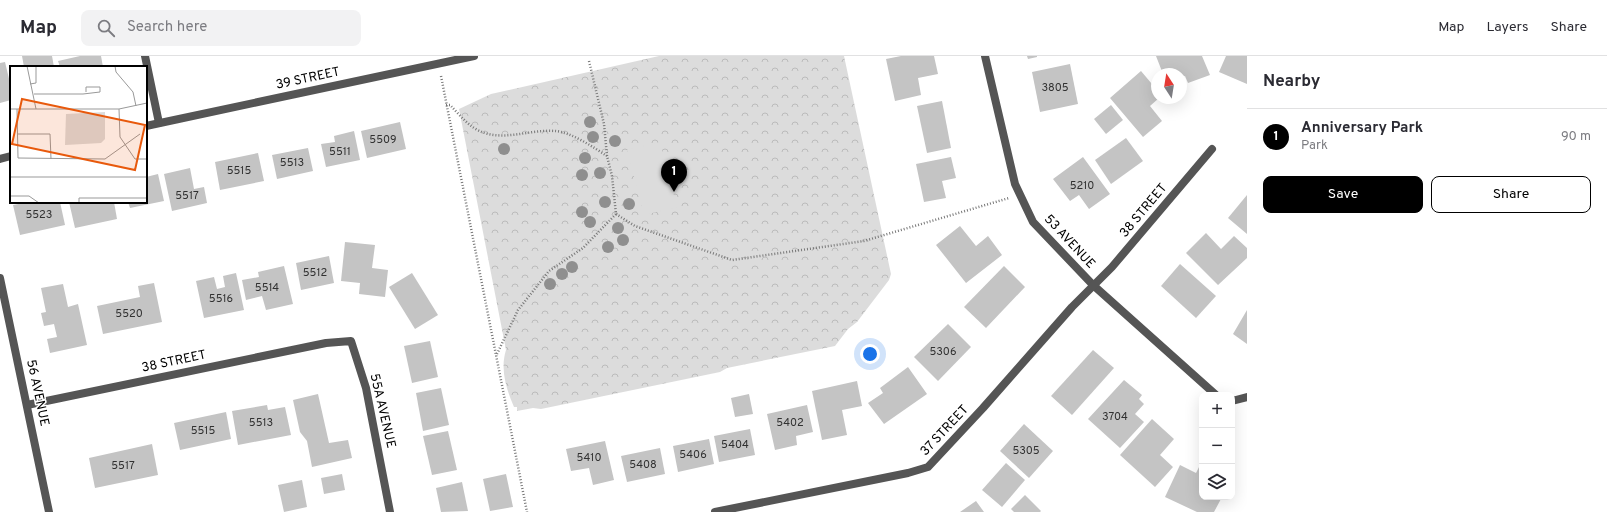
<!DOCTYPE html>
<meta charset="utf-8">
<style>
:root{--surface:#fff;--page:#f2f2f3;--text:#2b2b33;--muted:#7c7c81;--line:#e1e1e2;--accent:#000}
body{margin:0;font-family:Overpass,sans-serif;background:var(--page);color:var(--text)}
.controls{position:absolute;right:12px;bottom:12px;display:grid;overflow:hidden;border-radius:8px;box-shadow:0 4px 16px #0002}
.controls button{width:36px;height:36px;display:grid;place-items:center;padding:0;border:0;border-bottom:1px solid var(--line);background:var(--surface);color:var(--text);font:20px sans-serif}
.compass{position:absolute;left:1151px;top:12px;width:36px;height:36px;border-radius:50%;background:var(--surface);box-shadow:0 4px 16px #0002;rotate:348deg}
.you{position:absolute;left:870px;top:298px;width:14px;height:14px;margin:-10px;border:3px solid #fff;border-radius:50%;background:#1a73e8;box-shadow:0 0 0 6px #1a73e833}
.badge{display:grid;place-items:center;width:26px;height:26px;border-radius:50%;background:var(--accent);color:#fff;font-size:13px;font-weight:700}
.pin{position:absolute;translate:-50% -33px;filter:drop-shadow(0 1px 2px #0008)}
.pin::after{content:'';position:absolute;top:21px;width:14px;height:12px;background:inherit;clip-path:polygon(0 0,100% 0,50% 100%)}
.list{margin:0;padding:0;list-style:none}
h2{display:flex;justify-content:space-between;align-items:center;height:52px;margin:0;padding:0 16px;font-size:17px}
h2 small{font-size:13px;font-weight:400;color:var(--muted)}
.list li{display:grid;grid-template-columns:26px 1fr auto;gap:12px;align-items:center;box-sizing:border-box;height:56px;padding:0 16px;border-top:1px solid var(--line)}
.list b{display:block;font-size:15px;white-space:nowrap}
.list p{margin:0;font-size:13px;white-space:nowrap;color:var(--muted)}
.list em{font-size:13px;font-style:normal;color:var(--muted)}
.actions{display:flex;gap:8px;padding:12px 16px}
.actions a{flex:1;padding:9px 0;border:1px solid var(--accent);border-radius:8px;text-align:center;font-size:14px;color:var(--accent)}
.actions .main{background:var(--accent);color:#fff}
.icon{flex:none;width:22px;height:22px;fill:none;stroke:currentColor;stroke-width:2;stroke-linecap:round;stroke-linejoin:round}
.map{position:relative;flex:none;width:1247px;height:456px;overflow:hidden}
header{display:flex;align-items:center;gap:24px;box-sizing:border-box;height:56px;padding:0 20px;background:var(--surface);border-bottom:1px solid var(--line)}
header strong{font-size:19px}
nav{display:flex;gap:22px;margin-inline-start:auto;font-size:14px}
.search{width:280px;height:36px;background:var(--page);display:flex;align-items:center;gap:10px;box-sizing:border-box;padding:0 14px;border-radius:8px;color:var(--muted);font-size:15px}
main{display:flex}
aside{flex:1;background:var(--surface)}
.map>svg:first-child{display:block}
</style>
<header>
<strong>Map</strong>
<div class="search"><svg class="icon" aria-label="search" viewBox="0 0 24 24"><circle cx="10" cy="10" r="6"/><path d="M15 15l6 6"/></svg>Search here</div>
<nav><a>Map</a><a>Layers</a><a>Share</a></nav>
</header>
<main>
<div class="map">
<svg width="1247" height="456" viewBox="0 0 1247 456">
<defs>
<pattern id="forest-crowns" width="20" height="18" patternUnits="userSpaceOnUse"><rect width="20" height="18" fill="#dcdcdc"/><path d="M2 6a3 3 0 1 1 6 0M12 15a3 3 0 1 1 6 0" fill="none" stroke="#bbb"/></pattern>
</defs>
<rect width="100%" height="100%" fill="#fff"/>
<path fill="url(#forest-crowns)" d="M659 0H844L891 218 889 224 857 266 848 273 835 290 727 312 720 316 541 353 533 352 517 355V351H514C506 333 500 313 506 294L459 53 491 38Z"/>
<path fill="#dcdcdc" d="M660 86 677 151 644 159 627 94Z"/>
<g fill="#c4c4c4">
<path d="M22 0H52L54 11H24Z"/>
<path d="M80 0H101L103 11H60L58 5Z"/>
<path d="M901 0H934L938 18 918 22 921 39 895 45 886 3Z"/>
<path d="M1027 0H1037V1L1028 3Z"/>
<path d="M1156 0H1202L1210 19 1188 27 1185 20 1181 21V18H1163Z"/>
<path d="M1226 0H1247V28L1219 16Z"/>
<path d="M5 6 11 31V44L0 47V7Z"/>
<path d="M1070 8 1078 48 1040 56 1032 16Z"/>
<path d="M1141 15 1157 34V42H1159L1150 50 1162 65 1143 81 1110 42Z"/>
<path d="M942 45 951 92 927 97 917 50Z"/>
<path d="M1111 49 1123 64 1106 78 1094 63Z"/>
<path d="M400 66 406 93 367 102 361 75Z"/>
<path d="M354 75 360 104 326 111 321 88 335 86 334 80Z"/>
<path d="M1126 82 1143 105 1111 128 1095 104Z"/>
<path d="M308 92 313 115 277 123 272 99Z"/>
<path d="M258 97 264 125 220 134 215 106Z"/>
<path d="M951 101 956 122 942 125 946 142 924 146 916 108Z"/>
<path d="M1083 101 1110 138 1089 153 1079 139 1070 145 1053 123Z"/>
<path d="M190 112 194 133 204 131 207 147 172 155 164 118Z"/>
<path d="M158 118 164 145 130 152 128 146H146V121Z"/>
<path d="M1247 139V178L1228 162Z"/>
<path d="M29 146H60L65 169 20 179 13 149Z"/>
<path d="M69 146H114L117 163 75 172Z"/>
<path d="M960 170 976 190 988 180 1002 199 966 227 936 189Z"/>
<path d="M1206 177 1221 193 1234 180 1247 192V202L1218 229 1186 197Z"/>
<path d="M345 186 375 189 372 212 388 214 385 241 359 238 360 227 341 225Z"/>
<path d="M329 200 334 227 301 234 296 207Z"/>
<path d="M1180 208 1216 240 1196 262 1161 230Z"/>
<path d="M284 210 293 248 266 254 262 240 246 244 242 224 259 221 258 216Z"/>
<path d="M1004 210 1025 231 986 272 964 251Z"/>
<path d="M236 217 244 254 204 262 196 225 214 221 217 233 225 231 223 220Z"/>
<path d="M412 217 438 259 415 273 389 231Z"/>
<path d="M154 227 162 266 103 278 97 250 140 241 138 230Z"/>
<path d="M63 228 68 251 78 248 87 289 50 297 47 283 57 281 54 268 44 270 41 257 46 256 41 232Z"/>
<path d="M1247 254V288L1233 278Z"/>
<path d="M948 268 971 291 938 325 914 301Z"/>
<path d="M430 285 438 321 412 327 404 290Z"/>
<path d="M1093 294 1114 312 1072 359 1051 340Z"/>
<path d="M908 311 927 338 884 368 868 347 883 337 880 332Z"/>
<path d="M1124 324 1142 339 1139 343 1144 348 1135 358 1144 366 1120 392 1088 363Z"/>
<path d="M857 325 862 350 842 354 847 379 822 384 812 335Z"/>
<path d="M441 332 449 369 423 375 416 337Z"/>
<path d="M318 338 329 387 348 384 352 402 312 411 307 385 300 376 293 344Z"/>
<path d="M749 338 753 358 735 361 731 342Z"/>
<path d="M267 349 268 354 285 351 291 379 238 389 232 355Z"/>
<path d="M807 349 813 376 796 380 797 389 775 394 767 358Z"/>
<path d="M226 356 231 383 180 394 174 367Z"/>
<path d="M1152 363 1174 383 1160 399 1173 411 1155 431 1120 399Z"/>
<path d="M1024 368 1053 395 1029 422 1000 395Z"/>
<path d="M750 373 755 399 719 406 714 380Z"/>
<path d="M448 375 457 414 432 419 423 380Z"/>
<path d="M709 383 714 408 678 416 673 390Z"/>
<path d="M605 385 614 424 593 429 589 412 571 415 566 393Z"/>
<path d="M152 388 158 419 95 432 89 402Z"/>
<path d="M660 392 665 418 627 426 621 400Z"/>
<path d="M1202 405V441H1222L1214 456H1197L1165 441 1180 409 1196 417Z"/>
<path d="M1006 407 1025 424 1002 451 982 434Z"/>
<path d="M342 418 345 434 324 438 321 422Z"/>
<path d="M506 418 513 451 490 455 483 423Z"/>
<path d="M302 424 307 451 284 456 278 429Z"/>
<path d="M462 426 468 455 441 456 436 432Z"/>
<path d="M1025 439 1041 455 1040 456H1014L1011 453Z"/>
<path d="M976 445 984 456H960Z"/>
</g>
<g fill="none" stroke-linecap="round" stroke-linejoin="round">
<g stroke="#777" stroke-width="2.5" stroke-dasharray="1 2" stroke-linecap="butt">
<path d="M589 5 604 68 607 100"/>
<path d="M441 20 527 456"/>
<path d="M446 49H450C457 56 465 66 474 72 500 88 527 73 555 75 571 76 593 91 607 100L612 120 616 158 583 192 549 215 518 254 496 300"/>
<path d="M616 158 635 170 732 204 864 185 1009 142"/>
</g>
<g stroke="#555" stroke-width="8">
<path d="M985 0 1015 128 1033 166 1093 229 1216 339"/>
<path d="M0 222 49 456"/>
<path d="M1232 345 1247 341"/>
<path d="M27 349 326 287 351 285 366 332 390 456"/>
<path d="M715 456 908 417 928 411 983 352 1072 251 1112 211 1212 93"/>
</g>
<g stroke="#555" stroke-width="8">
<path d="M145 0 159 67"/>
<path d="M146 70 474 0"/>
<path d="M0 103 11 100"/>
</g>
</g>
<g fill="#8f8f8f">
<circle cx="590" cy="66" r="6"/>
<circle cx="593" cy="81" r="6"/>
<circle cx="615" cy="85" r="6"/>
<circle cx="504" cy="93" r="6"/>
<circle cx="585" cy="102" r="6"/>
<circle cx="600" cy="117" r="6"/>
<circle cx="582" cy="119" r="6"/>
<circle cx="605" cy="146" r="6"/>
<circle cx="629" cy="148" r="6"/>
<circle cx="582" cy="156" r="6"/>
<circle cx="590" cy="166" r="6"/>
<circle cx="618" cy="172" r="6"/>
<circle cx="623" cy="184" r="6"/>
<circle cx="608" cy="191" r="6"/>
<circle cx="572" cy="211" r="6"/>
<circle cx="562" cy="218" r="6"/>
<circle cx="550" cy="228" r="6"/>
</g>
<g text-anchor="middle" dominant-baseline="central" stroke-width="3" stroke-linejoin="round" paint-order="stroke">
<g font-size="11" fill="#313131">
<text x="1055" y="32">3805</text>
<text x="383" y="84">5509</text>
<text x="340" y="96">5511</text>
<text x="292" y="107">5513</text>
<text x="239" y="115">5515</text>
<text x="1082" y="130">5210</text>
<text x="187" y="140">5517</text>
<text x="39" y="159">5523</text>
<text x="315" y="217">5512</text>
<text x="267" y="232">5514</text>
<text x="221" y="243">5516</text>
<text x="129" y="258">5520</text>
<text x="943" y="296">5306</text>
<text x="1115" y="361">3704</text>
<text x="261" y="367">5513</text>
<text x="790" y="367">5402</text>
<text x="203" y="375">5515</text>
<text x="735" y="389">5404</text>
<text x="1026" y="395">5305</text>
<text x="693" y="399">5406</text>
<text x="589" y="402">5410</text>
<text x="643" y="409">5408</text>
<text x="123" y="410">5517</text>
</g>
<g font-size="13" fill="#000" stroke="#fff">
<text transform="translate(308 23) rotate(-12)">39 STREET</text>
<text transform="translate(1144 155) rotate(-50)">38 STREET</text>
<text transform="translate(1069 186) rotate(47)">53 AVENUE</text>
<text transform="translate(174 306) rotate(-12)">38 STREET</text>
<text transform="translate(37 337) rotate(78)">56 AVENUE</text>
<text transform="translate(382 355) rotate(77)">55A AVENUE</text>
<text transform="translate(945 375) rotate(-47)">37 STREET</text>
</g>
</g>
<g transform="translate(10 10)">
<rect width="137" height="137" fill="#fff"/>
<path d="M95 46V73L91 77 55 79 56 48Z" fill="#dcdcdc"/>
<path fill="none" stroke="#999" stroke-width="1" d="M17 0 26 43M105 0 106 6 123 26 126 40M20 18 26 17V0M24 28H73L90 26V21H76V26M0 43H109L137 37M7 43 8 92 95 93 130 68M109 43 110 71 125 93H137M7 68H40L41 93M0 111H137M0 130H19L29 137M69 137V132H137"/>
<path fill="#e8590c" fill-opacity="0.15" stroke="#e8590c" stroke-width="2" d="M12 33 135 59 125 104 2 78Z"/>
<rect width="137" height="137" fill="none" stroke="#000" stroke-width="2"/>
</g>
</svg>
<div class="controls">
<button>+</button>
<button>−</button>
<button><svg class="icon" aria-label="layers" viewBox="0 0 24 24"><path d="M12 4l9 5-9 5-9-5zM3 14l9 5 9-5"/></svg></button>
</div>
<svg class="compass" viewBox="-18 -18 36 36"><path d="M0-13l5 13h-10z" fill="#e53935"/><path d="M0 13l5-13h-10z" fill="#7c7c81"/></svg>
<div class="you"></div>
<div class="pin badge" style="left:674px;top:136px">1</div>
</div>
<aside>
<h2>Nearby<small></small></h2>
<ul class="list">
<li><span class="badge">1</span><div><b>Anniversary Park</b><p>Park</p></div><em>90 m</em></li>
</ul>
<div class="actions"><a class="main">Save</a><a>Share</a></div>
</aside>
</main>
